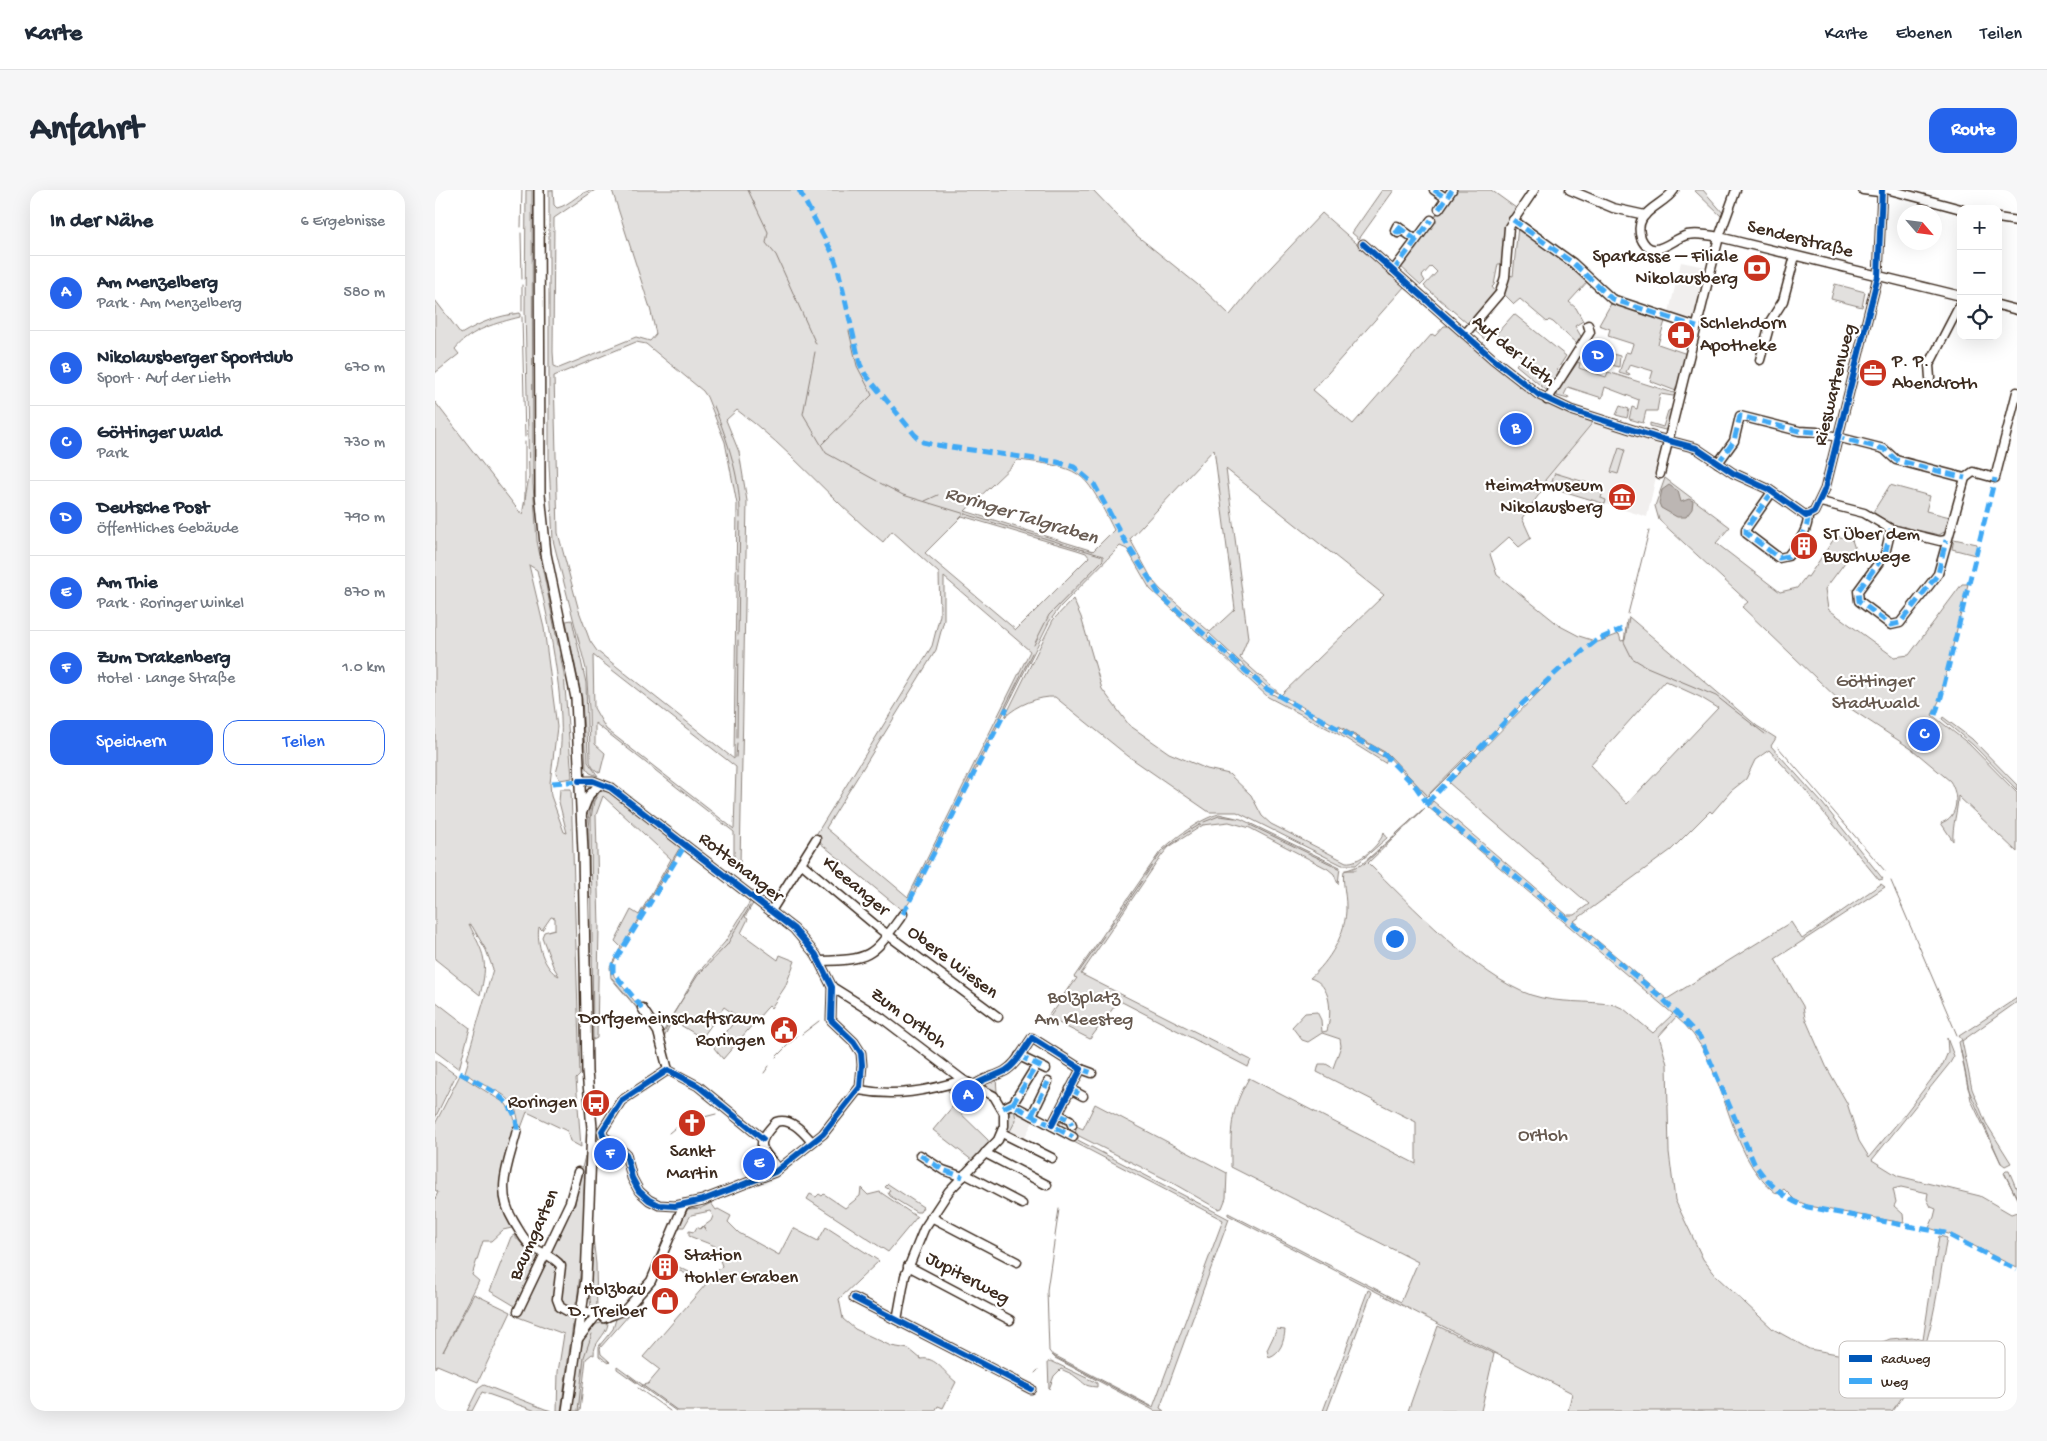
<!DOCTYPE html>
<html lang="de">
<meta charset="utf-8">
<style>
:root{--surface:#fff;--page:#f6f6f7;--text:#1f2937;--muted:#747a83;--line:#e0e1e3;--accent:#2563eb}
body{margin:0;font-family:"Gochi Hand",sans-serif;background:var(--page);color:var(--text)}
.controls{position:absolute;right:15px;top:15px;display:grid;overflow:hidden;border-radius:10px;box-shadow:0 5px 20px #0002}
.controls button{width:45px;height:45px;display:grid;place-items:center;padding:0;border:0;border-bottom:1px solid var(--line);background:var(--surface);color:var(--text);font:25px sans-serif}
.compass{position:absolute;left:1462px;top:15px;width:45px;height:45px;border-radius:50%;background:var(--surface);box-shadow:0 5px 20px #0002;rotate:118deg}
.you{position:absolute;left:959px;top:748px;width:18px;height:18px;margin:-12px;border:4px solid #fff;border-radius:50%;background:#1a73e8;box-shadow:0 0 0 8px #1a73e833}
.badge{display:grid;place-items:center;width:32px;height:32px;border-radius:50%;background:var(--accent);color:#fff;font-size:16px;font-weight:700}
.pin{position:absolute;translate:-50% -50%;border:2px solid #fff;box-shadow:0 1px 5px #0006}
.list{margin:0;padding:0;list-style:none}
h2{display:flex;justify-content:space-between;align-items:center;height:65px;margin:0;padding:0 20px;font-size:21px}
h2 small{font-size:16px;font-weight:400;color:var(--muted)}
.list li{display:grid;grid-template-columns:32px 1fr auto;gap:15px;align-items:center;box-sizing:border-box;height:75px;padding:0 20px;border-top:1px solid var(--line)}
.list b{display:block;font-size:19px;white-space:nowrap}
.list p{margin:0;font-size:16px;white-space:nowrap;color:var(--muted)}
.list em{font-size:16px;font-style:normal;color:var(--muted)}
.actions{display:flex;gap:10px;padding:15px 20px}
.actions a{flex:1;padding:11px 0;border:1px solid var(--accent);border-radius:15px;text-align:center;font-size:18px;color:var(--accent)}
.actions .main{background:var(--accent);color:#fff}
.icon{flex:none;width:28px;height:28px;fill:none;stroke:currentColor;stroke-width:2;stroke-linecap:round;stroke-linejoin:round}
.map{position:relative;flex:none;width:1582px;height:1221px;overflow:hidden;border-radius:15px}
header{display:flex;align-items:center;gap:30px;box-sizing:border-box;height:70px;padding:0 25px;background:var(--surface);border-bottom:1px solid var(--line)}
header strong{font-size:24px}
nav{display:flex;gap:28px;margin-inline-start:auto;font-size:18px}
.intro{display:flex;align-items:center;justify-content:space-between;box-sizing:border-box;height:120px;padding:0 30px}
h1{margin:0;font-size:35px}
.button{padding:12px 22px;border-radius:15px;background:var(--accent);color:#fff;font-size:18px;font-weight:700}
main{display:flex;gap:30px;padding:0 30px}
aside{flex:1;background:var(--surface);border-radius:15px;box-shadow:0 5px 20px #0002}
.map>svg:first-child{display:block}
</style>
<header>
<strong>Karte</strong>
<nav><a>Karte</a><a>Ebenen</a><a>Teilen</a></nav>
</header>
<div class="intro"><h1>Anfahrt</h1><a class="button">Route</a></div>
<main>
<aside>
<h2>In der Nähe<small>6 Ergebnisse</small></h2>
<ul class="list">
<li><span class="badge">A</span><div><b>Am Menzelberg</b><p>Park · Am Menzelberg</p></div><em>580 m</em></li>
<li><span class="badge">B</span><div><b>Nikolausberger Sportclub</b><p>Sport · Auf der Lieth</p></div><em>670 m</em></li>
<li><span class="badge">C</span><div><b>Göttinger Wald</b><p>Park</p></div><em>730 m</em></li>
<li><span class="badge">D</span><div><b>Deutsche Post</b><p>Öffentliches Gebäude</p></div><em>790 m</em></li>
<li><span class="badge">E</span><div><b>Am Thie</b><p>Park · Roringer Winkel</p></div><em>870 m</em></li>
<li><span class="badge">F</span><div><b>Zum Drakenberg</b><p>Hotel · Lange Straße</p></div><em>1.0 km</em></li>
</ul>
<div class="actions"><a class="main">Speichern</a><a>Teilen</a></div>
</aside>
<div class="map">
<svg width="1582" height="1221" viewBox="0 0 1582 1221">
<rect width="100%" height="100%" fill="#fff"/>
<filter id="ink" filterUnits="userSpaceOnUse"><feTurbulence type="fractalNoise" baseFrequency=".02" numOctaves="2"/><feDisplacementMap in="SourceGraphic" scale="10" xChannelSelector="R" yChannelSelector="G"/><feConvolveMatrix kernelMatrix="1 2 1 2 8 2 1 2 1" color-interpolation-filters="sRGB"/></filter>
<g filter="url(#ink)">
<g fill="#f1efee">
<path d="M1246 72 1271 77 1260 131 1256 133 1233 126Z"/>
<path d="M1159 231 1228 256 1212 327 1116 297 1110 290Z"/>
<path d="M579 920 599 930 587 952 573 944 581 930Z"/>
</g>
<g fill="#e2e0de" stroke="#8e857e" fill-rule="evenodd">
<path d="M91 0H97L98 294 102 351 129 484 137 588 125 590 121 583C137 537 113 428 102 380L94 375 109 438 122 537 115 593 116 606 129 642 132 643 124 612 125 599H136L145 885 141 889 146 957 135 951 132 941 92 922 86 938H84C82 896 52 904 30 882L34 869H32L58 779 51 760 37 736 34 734C49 765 54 770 45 805L0 769V212L87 325 94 287 90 121ZM116 727 120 728V739L109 742 107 747 118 776 124 786C109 780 101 752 104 737L107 740Z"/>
<path d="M114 0H118L119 15 122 18C136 15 145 0 160 0L119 28 118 162 119 176 124 178 201 147 215 151 221 144 215 118 177 0H658L701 45 768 99 795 125 821 93 887 23 970 96 878 200 918 234 997 144 1000 146 1009 136H1015L1098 205 1122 218 1159 231 1110 290 1111 295 1087 328 1096 348 1084 357 1074 347 1055 364 1062 385 1125 436 1144 446 1163 452 1184 444 1186 451 1190 450 1194 427 1322 536 1341 548 1336 556 1388 614 1448 689 1444 690 1367 596 1334 560 1320 570 1311 589 1296 601 1277 623 1275 621 1236 660 1139 731 1232 809 1356 732 1367 749 1446 694 1450 697 1340 769 1368 816 1370 828 1391 876 1412 913 1424 951 1434 967 1470 924 1508 874 1513 862 1512 848 1519 866 1515 873 1437 970 1463 986 1545 1006 1576 1024 1582 1022V1078L1520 1046 1494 1038 1499 1027 1501 1019 1496 1017 1492 1009 1493 1003 1466 997 1458 999 1461 1012 1459 1016 1468 1024 1469 1033 1374 1016 1360 1010 1349 999 1342 1004C1288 965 1294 868 1241 827L1224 846 1232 874 1234 962 1240 1010 1268 1069 1282 1087 1338 1139 1374 1159 1414 1166 1455 1149 1477 1147 1488 1150 1504 1046 1512 1048C1500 1107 1497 1172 1457 1221H1133L1137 1203 793 1025V1023L966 1112 983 1072 796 977C796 939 794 923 814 888L981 974V932L882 882 884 874H891L898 878 906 856 905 849 887 843 873 852 867 850 857 837 870 823 882 822 886 830 887 842 892 841C897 823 897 794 875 788 894 772 912 743 911 716 911 704 907 691 909 681L926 675 990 618 933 673C974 713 1043 787 1096 805 1123 814 1152 810 1180 815L1189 819 1218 843 1238 824 993 617 998 611 1132 725H1139L1154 714 1014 593 1116 490 1110 491 1039 562 1037 560 991 607 951 564 832 497 774 443 772 446 834 502 952 569 950 573 905 545 833 507 715 399 692 359 685 356 625 417 614 432 476 710 468 721 379 648 497 456 505 425 504 383 457 341 448 352C396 311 356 259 302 220L291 230 304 262 312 311 305 674 299 667V642L160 533V554L170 563 165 583 158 578 155 572 154 519 151 479 118 350 114 274ZM201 152 211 154 268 201 272 207 290 252 302 314 299 569 162 461 155 451 144 421 123 343 119 186ZM779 259 800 419 775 442 726 400 718 391 695 349ZM583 270C650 278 649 281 679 340L658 361 530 321ZM791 279 949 405 846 505 805 468 813 448ZM527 326 642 360 651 363 654 367 581 440 490 363ZM509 387 595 461 473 707 391 638 501 460 509 430ZM158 465 301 577 299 639 171 539 159 518ZM1230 491 1265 507 1283 518 1192 614 1155 575Z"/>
<path d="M947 0H959L924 49 917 43Z"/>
<path d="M1019 0H1056L1081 18 1070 37 1067 74H1063L1059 95 1057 97 1061 102 1036 131 1032 133 989 96 1002 82 996 76 987 86 990 91 986 95 965 76Z"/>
<path d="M1259 0H1268L1289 24 1287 27Z"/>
<path d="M1083 36 1154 90 1134 112 1141 118 1148 131 1140 136 1147 148 1143 155 1118 132 1114 130 1112 132 1085 109 1079 114 1069 104 1074 85 1078 86Z"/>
<path d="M1400 94 1430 102 1427 117 1396 109Z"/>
<path d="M0 110 26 144C46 132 62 126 85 123V127C62 133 36 139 20 159L24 164 0 183Z"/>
<path d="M1177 112 1231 128 1223 154 1252 164 1241 201 1215 191 1218 181 1195 174 1191 182 1195 184 1194 186 1184 183 1191 162 1195 163 1198 154 1173 146 1175 139 1164 135Z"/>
<path d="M1079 124 1131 166 1122 180 1125 183 1115 198 1111 200 1081 175 1087 167 1061 144Z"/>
<path d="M1045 133 1048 136 1045 139 1053 146 1063 138 1052 151 1040 141Z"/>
<path d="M1174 163 1185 166 1184 177 1169 173 1172 164Z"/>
<path d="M1143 172 1145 173 1144 178 1171 187 1173 182 1242 204 1238 206 1225 204 1222 221H1211L1208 233 1194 229 1197 217 1202 219 1204 210 1170 197 1167 208 1133 197 1129 205 1134 207 1133 209 1122 206V202Z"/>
<path d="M1240 210 1234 238 1230 240 1215 236V233L1228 237 1233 221 1237 219Z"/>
<path d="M1185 216 1194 219 1192 228 1181 225Z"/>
<path d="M1184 258 1190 260 1183 284 1176 282Z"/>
<path d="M1120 283 1169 298 1166 308 1171 310 1170 314 1115 297Z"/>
<path d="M1230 288 1295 337 1281 353 1345 402 1362 398 1371 386 1373 387 1401 346 1417 350 1420 359 1390 399 1393 419 1459 467 1474 465 1527 394H1533L1505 509 1497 525 1534 554 1582 603V662L1523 606C1523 621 1517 635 1518 651L1506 633C1524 627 1524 605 1515 591L1478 560 1407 513 1307 417 1313 412 1224 330 1220 316Z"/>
<path d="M1455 295 1495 306 1491 321 1515 327 1511 341 1504 345 1456 334 1438 322Z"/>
<path d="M1519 349 1542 354 1540 365 1517 359Z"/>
<path d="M638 409 646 427 667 499 694 535 734 563 772 579 794 584 816 605 827 626 836 634 911 672C924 674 945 655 949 642L952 648 921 675H907L802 622H774L693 566 620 507C604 506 582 515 570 527L618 430Z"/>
<path d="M137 430 151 493 153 572 163 586 155 583 151 578 147 509 131 431Z"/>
<path d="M1508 527 1537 549 1582 595V600L1538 555 1507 529Z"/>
<path d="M165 601H172L182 606 247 656 177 775 179 786 206 819 205 822 176 788 175 777 186 757 180 751 196 720 204 725 236 669 168 606 161 625 164 737 162 848 158 850 156 628 159 611Z"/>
<path d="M163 602 157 614 154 637 156 851 152 637 156 611Z"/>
<path d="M784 624 806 629 905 677 903 694 899 684 893 679 815 638 794 632 768 635 734 657 727 665 646 784 816 870 813 877 687 812 682 813 655 849 614 828 642 788 639 787 725 662C738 649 766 628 784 624Z"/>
<path d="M316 710 319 712 310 727 313 729 306 743 343 770 345 765 360 771 350 797 336 818 334 816 331 819 288 869 279 858 303 827 289 817 267 848 237 830 229 848 228 842 262 784 290 752Z"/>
<path d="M1582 808V812L1527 851 1537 899 1551 933 1576 973 1570 976 1566 973 1533 898 1524 852 1527 850 1524 846Z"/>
<path d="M0 811 35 838 24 879 0 861Z"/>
<path d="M0 870 21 885 0 928Z"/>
<path d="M25 885 71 914 79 927 81 941 66 996 81 1037 68 1040 56 1051H48L37 1085 44 1091 8 1162 39 1104 76 1122 43 1192 2 1175 0 1178V1009L3 1002 0 1000V934Z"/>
<path d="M561 887 562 902 547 895 550 890 551 893 560 891Z"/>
<path d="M530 895 548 904 538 920 513 901 515 897Z"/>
<path d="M660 914 792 983 791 1008 787 1018 783 1019 734 991 640 944 641 940 626 932 623 936 620 934 623 928 648 939Z"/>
<path d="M518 916 553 950 554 954 538 971 498 940Z"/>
<path d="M575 918H579L581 930 574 943H571Z"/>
<path d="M637 947 794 1029 725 1218 729 1221H720L620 1168 617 1164 718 1217 788 1030 635 950Z"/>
<path d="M150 966 148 1058 142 1111 139 1117 132 1119 125 1112 129 1080 115 1061 135 1020 140 1015V1006Z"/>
<path d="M318 966 329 968 334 973 320 982 315 972Z"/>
<path d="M1571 981H1574L1582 1000V1008L1569 983Z"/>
<path d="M453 994 488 1017 485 1022H481L455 1006 453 1003 455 1000 450 997Z"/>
<path d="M426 998 433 1005 445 1002 482 1027 453 1062 372 1009 375 1004 381 1007 384 1004 387 1006 389 1004 410 1018 425 1006Z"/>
<path d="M276 1013 281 1020 283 1019 296 1026 293 1032 304 1043 344 1065 358 1038 383 1051 391 1037 444 1071 404 1109 408 1129 420 1139 456 1156 474 1159 486 1169C501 1166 510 1184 521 1192L508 1218 503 1216 500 1221H241L182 1179V1176L208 1195 213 1194 225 1180 208 1167 271 1094 233 1075 231 1080 228 1079 214 1102 212 1100 221 1089 229 1070 273 1091 287 1076 280 1056 254 1046V1041L259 1042 262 1037 265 1039 268 1036 271 1041 269 1036 276 1031 278 1026 275 1021 256 1025 249 1037H242L253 1019 266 1018Z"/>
<path d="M79 1045 92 1060 103 1068 80 1116 55 1101 76 1047Z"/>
<path d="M158 1047 161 1074 162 1120 156 1118 155 1109Z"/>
<path d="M113 1069 123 1078 121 1104 136 1127 138 1134 126 1221H122L123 1182 129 1144 83 1127 110 1071Z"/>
<path d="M933 1100 937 1102 892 1221H888Z"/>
<path d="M206 1107 208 1109 165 1158 166 1164 175 1172 174 1173 164 1166V1156L178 1139 181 1129 193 1122Z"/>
<path d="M166 1133 173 1134C171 1146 158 1152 159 1165L157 1164 151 1169 145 1221H136C139 1201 141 1135 166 1133Z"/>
<path d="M1003 1136 1059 1164 1046 1221H973Z"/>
<path d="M842 1139 850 1140C849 1151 846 1163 834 1167L832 1160Z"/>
<path d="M616 1171 662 1193V1197C648 1196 651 1194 641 1187 637 1183 631 1182 626 1179L619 1186 614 1199 613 1172Z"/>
<path d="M49 1195 110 1219 117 1221H101L47 1202 37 1221H32L43 1199Z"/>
</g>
<path fill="#bcb6b3" stroke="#887e77" d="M1234 295 1243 301 1246 312 1254 309 1258 311 1257 319 1251 327H1242L1226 318 1224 313 1227 300Z"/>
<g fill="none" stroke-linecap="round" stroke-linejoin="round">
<g stroke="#887e77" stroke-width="1">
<path d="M313 0 333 42 331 53 341 65 381 154"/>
<path d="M86 37 87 0"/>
<path d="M86 43 87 89"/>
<path d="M87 95V121"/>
<path d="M87 127 90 247"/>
<path d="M380 162 368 224 391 263 442 291"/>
<path d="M279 216C293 252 306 289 305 328"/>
<path d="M387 254 437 205 422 176 414 141"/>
<path d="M445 293 468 305 668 366V370L614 425 599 455"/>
<path d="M490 311 503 305"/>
<path d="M90 315V252"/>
<path d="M304 379 305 332"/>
<path d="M1193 424 1214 341"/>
<path d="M1192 430 1189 452 1197 468 1212 477 1281 506 1330 544"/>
<path d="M303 445 304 382"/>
<path d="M904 536 953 564 993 606 1037 562"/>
<path d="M302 548 303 450"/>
<path d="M1343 557 1450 681"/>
<path d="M301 567 302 553"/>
<path d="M769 632 784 626 800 628"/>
<path d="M815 635 904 678"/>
<path d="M748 645 766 634"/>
<path d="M729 660 746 647"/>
<path d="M720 671 726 663"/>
<path d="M929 674 987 620"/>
<path d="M910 680H921"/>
<path d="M710 686 717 676"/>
<path d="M1456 691 1522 845"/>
<path d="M479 699 597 463"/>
<path d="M213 711 244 659"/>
<path d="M206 724 211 715"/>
<path d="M682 728 707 691"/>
<path d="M672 741 679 731"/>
<path d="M644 782 669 746"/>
<path d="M177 788 203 819"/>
<path d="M626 809 638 791"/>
<path d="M238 824 263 785 292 755 315 716"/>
<path d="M612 828 618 819"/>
<path d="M230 841 237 828"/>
<path d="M367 844 384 831"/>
<path d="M1526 861 1536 910 1566 973"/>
<path d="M341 867 362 846"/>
<path d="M329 883 334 876"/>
<path d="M246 933 281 924"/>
<path d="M234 943 240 938"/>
<path d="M1570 984 1582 1009"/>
<path d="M67 1013 69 1019"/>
<path d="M624 1019 612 1100 614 1161 618 1166 716 1217"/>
<path d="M227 1078 228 1074"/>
<path d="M213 1101 225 1082"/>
<path d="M197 1119 207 1108"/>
<path d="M600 1183 603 1180"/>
<path d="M195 1187 202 1192"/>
<path d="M207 1195 243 1221"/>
<path d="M203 1198 235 1221"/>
<path d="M143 1221 149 1167 157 1144"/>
</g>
<defs>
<g id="minor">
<path d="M999 0 1011 8"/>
<path d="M1135 0 1178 18 1210 25"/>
<path d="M1239 0C1231 12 1215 16 1207 29 1204 34 1204 42 1206 48 1217 73 1237 49 1252 45 1262 43 1274 45 1284 47L1526 106"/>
<path d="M1428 0 1444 2 1450 0"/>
<path d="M1455 0 1526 19"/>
<path d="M1004 19 1017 0"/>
<path d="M1563 28 1582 31"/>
<path d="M1078 30 1138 73 1177 109 1262 137"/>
<path d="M968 40 963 43 960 40 962 36 981 50"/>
<path d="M928 54 1058 169 1104 205 1136 220 1223 248 1261 258 1298 283 1333 299 1371 326 1379 322 1390 299 1443 86 1447 0"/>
<path d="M958 81 996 30"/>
<path d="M1563 115 1582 120"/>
<path d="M1030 144 1065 103 1070 87 1074 37 1099 0"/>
<path d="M1325 170 1336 130 1348 111 1360 66"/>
<path d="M1495 188 1494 175 1526 113"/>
<path d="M1112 210 1155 142 1153 135"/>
<path d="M1283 273 1299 251 1305 226 1364 241 1382 242 1449 259 1461 270 1530 288"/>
<path d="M1225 284 1284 47 1301 0"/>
<path d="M1337 302 1311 339V343L1344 368 1353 366C1362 353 1373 342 1373 326"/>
<path d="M1386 312 1429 323 1456 339 1505 351 1511 350"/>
<path d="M1456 339 1450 364 1423 401 1424 411 1456 435 1465 433 1503 384 1530 288 1538 282 1560 288 1582 202"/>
<path d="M144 591H158L176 598 359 739 381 765 397 797 396 830 419 852 426 863 427 875 425 897 388 944 340 982 268 1010 240 1016 224 1015 214 1010 204 1001 197 988 191 964 168 946 167 941 186 911 233 880 263 896 328 949"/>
<path d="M147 623 154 605 164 595"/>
<path d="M366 673 445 739 563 827"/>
<path d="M336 721 381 649"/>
<path d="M385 771C439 770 438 765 468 724"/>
<path d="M397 797 448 829 528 890 559 906 569 923V936L563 950 514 1001 489 1039 470 1086 462 1130"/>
<path d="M207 818 223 842 233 880"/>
<path d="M584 866 611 879"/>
<path d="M646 879 657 883"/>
<path d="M538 896C549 888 559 887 570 881 582 874 589 859 597 848L646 879 617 935"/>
<path d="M635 899 648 906"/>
<path d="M424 900C461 907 492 901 528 890"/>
<path d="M577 915 598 881"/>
<path d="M568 918 576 914 638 947"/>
<path d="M623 924 635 930 637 935"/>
<path d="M597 925 613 892"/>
<path d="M82 940C74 973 59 1000 79 1032 84 1040 88 1048 94 1054 104 1063 118 1065 126 1076L122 1109 125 1117 134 1122H153L172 1127"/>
<path d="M567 943 617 968"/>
<path d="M550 963 612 995"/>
<path d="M485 965 508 980 528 987"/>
<path d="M344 979C325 958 319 955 341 932 356 927 368 942 377 952"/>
<path d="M530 984 587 1014"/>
<path d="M496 1027 582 1072"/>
<path d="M473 1076 575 1130"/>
<path d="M419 1108 596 1199"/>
<path d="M83 1121 135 1012 143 982"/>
<path d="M169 1128 190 1120 216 1091 249 1014"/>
<path d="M143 1149 160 1127"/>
</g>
<path id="major" d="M104 0 105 304 111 364 141 508 148 662 152 882 157 938 151 1089 132 1221"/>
</defs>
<use href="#minor" stroke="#3b2a1e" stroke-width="11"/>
<use href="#major" stroke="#3b2a1e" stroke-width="12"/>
<use href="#minor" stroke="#fff" stroke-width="8"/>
<use href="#major" stroke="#fff" stroke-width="9"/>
<g stroke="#3fa9f5" stroke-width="5" stroke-dasharray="10 5" stroke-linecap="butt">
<path d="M364 0 397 62 403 79 425 174 430 184 480 245 488 252 501 255 622 272 639 277 659 294 691 353 725 405 830 498 950 565 981 597 992 613 1227 808 1265 847 1319 973C1331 992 1351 1011 1373 1017L1510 1043 1582 1080"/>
<path d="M999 0 1011 8"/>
<path d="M1004 19 1017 0"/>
<path d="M1078 30 1138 73 1177 109 1262 137"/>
<path d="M968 40 963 43 960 40 962 36 981 50"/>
<path d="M958 81 996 30"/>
<path d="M1283 273 1299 251 1305 226 1364 241 1382 242 1449 259 1461 270 1530 288"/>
<path d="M1337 302 1311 339V343L1344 368 1353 366C1362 353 1373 342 1373 326"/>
<path d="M1456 339 1450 364 1423 401 1424 411 1456 435 1465 433 1503 384 1511 350"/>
<path d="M1500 525 1506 507 1560 288"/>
<path d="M117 593 144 591"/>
<path d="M992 613 1088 513 1125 479 1162 450 1187 439"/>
<path d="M468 724 572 518"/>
<path d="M207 818 178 782V774L250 655"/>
<path d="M584 866 611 879"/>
<path d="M646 879 657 883"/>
<path d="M25 883C48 896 83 909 82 940"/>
<path d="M635 899 648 906"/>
<path d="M577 915 598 881"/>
<path d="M568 918 576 914 638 947"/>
<path d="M623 924 635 930 637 935"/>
<path d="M597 925 613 892"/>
<path d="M485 965 508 980 528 987"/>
</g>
<defs>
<g id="cycleway">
<path d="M928 54 1058 169 1104 205 1136 220 1223 248 1261 258 1298 283 1333 299 1371 326 1379 322 1390 299 1443 86 1447 0"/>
<path d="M144 591H158L176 598 359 739 381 765 397 797 396 830 419 852 426 863 427 875 425 897 388 944 340 982 268 1010 240 1016 224 1015 214 1010 204 1001 197 988 191 964 168 946 167 941 186 911 233 880 263 896 328 949"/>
<path d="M538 896C549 888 559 887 570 881 582 874 589 859 597 848L646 879 617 935"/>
<path d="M419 1108 596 1199"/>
</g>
</defs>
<use href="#cycleway" stroke="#fff" stroke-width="9"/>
<use href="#cycleway" stroke="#0057b8" stroke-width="6"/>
</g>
</g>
<defs>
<symbol id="bank-disc" viewBox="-11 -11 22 22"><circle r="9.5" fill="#c8321e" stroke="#fff"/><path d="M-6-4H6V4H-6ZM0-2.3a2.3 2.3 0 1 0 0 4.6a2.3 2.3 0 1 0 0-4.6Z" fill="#fff"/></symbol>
<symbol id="pharmacy-disc" viewBox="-11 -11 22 22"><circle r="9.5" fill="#c8321e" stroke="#fff"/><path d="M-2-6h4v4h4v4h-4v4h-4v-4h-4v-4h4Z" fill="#fff"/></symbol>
<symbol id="office-disc" viewBox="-11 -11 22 22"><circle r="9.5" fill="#c8321e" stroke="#fff"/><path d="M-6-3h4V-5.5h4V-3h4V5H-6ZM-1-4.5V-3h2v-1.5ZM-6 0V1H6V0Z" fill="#fff"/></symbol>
<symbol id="museum-disc" viewBox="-11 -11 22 22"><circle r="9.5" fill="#c8321e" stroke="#fff"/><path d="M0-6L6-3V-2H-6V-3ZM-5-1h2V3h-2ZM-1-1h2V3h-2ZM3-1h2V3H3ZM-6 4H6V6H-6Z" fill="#fff"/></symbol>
<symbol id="building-disc" viewBox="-11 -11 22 22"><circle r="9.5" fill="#c8321e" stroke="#fff"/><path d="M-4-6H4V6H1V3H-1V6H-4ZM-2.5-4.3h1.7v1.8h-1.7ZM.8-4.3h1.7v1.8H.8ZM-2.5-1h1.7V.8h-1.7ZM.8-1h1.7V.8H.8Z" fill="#fff"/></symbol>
<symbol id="civic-disc" viewBox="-11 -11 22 22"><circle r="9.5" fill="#c8321e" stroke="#fff"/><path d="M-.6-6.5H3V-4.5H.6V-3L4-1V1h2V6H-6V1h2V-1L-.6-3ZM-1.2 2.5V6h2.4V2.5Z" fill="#fff"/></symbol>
<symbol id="bus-disc" viewBox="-11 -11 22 22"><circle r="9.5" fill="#c8321e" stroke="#fff"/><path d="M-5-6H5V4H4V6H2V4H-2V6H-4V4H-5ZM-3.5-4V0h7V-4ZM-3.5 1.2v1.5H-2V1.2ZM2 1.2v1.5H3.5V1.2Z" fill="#fff"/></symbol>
<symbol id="church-disc" viewBox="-11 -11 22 22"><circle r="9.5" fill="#c8321e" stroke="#fff"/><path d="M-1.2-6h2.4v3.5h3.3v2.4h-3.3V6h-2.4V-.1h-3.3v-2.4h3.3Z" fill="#fff"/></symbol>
<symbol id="shop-disc" viewBox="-11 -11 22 22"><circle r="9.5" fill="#c8321e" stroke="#fff"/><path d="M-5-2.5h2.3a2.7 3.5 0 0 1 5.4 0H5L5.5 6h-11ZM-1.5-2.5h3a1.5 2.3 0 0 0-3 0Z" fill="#fff"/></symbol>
</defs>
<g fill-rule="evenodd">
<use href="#bank-disc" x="1306" y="62" width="32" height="32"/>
<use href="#pharmacy-disc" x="1230" y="129" width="32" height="32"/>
<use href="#office-disc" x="1422" y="167" width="32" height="32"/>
<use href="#museum-disc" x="1171" y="291" width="32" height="32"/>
<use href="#building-disc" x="1353" y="340" width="32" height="32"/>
<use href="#civic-disc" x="333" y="824" width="32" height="32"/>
<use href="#bus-disc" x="145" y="897" width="32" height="32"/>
<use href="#church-disc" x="241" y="917" width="32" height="32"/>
<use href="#building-disc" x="214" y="1061" width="32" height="32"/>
<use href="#shop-disc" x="214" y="1095" width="32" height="32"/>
</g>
<g text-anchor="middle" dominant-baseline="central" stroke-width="4.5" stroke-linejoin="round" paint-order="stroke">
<g font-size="19" fill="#3b2a1e" stroke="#fff">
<text transform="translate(1365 50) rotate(14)">Senderstraße</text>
<text transform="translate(1078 162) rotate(39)">Auf der Lieth</text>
<text transform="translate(1401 195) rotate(-76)">Rieswartenweg</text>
<text transform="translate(305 678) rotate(38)">Rottenanger</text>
<text transform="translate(420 697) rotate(40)">Kleeanger</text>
<text transform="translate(517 773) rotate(37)">Obere Wiesen</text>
<text transform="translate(473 829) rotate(36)">Zum Ortloh</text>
<text transform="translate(100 1045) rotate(-66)">Baumgarten</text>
<text transform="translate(532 1089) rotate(28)">Jupiterweg</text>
</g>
<g font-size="19" fill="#3b2a1e" stroke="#fff" text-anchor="end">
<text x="1303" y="67">Sparkasse – Filiale<tspan x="1303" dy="22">Nikolausberg</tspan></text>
<text x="1265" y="134" text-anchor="start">Schlehdorn<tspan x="1265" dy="22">Apotheke</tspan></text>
<text x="1457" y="172" text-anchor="start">P. P.<tspan x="1457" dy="22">Abendroth</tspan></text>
<text x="1168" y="296">Heimatmuseum<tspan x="1168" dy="22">Nikolausberg</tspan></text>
<text x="1388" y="345" text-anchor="start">ST Über dem<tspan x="1388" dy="22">Buschwege</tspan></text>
<text x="330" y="829">Dorfgemeinschaftsraum<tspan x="330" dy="22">Roringen</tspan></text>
<text x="142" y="913">Roringen</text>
<text x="257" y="962" text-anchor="middle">Sankt<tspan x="257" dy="22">Martin</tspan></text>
<text x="249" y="1066" text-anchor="start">Station<tspan x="249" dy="22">Hohler Graben</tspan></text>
<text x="211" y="1100">Holzbau<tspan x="211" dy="22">D. Treiber</tspan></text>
</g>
<g font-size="19" fill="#65584e" stroke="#fff">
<text x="1440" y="492">Göttinger<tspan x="1440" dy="22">Stadtwald</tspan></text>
<text x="649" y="808">Bolzplatz<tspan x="649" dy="22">Am Kleesteg</tspan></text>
<text x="1108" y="946">Ortloh</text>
</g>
<g font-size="20" font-style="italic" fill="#685b52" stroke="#fff">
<text transform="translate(586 327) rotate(17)">Roringer Talgraben</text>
</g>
</g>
<rect x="1404" y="1151" width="166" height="57" rx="8" fill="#fff" stroke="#c4bfbc" stroke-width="1"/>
<rect x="1414" y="1165" width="23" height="7" fill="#0057b8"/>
<rect x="1414" y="1188" width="23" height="6" fill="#3fa9f5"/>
<g font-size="14" fill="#3b2a1e">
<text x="1446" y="1173">Radweg</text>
<text x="1446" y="1196">Weg</text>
</g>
</svg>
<div class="controls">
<button>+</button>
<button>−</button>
<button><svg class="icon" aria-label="locate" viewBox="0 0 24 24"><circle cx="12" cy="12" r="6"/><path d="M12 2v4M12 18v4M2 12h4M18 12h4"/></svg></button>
</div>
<svg class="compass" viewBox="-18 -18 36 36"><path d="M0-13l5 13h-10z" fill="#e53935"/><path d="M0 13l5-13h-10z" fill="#747a83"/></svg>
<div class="you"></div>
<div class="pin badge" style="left:533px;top:906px">A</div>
<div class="pin badge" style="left:1081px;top:239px">B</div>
<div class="pin badge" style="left:1489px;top:545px">C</div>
<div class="pin badge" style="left:1163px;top:166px">D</div>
<div class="pin badge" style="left:324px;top:974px">E</div>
<div class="pin badge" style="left:175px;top:964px">F</div>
</div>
</main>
